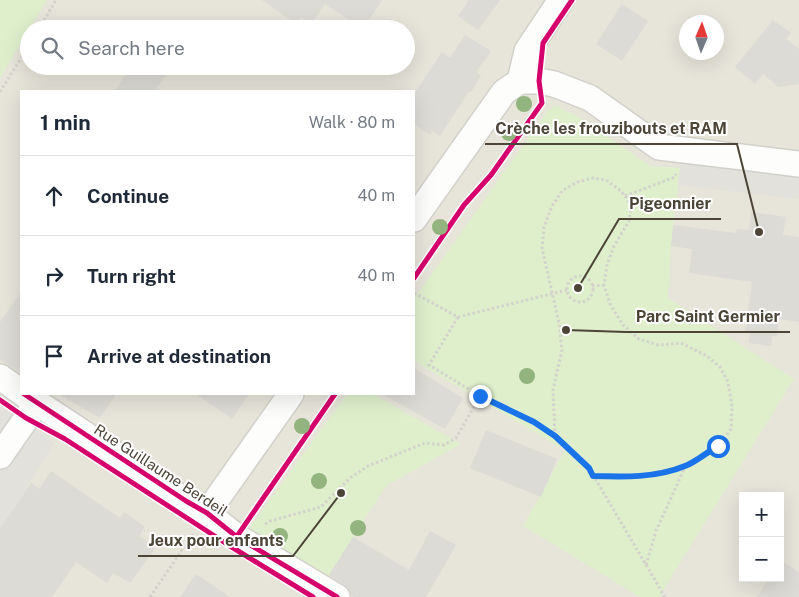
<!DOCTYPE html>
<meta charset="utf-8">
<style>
:root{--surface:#fff;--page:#f2f2f3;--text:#1f2937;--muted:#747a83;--line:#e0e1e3}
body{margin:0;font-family:"Public Sans",sans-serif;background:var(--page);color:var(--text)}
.controls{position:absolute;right:15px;bottom:15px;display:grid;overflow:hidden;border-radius:0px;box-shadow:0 5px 20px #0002}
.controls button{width:45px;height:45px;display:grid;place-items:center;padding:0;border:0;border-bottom:1px solid var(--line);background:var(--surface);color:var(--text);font:25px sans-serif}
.compass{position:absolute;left:679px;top:15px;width:45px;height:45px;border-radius:50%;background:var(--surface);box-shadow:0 5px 20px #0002;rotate:2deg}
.stop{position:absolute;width:15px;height:15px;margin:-11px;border:4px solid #1a73e8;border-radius:50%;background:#fff}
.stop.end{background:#1a73e8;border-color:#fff;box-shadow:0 1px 5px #0008}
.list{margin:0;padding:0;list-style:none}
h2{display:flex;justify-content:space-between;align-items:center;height:65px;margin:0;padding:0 20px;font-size:21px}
h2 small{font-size:16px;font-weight:400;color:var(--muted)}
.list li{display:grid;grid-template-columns:32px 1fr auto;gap:15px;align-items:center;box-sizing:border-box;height:80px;padding:0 20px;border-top:1px solid var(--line)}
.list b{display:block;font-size:19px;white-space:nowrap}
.list em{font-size:16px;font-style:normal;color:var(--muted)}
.icon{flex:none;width:28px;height:28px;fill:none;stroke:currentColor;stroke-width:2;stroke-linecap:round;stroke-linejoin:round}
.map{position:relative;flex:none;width:799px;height:597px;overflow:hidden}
.search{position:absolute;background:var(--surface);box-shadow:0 5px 20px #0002;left:20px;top:20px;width:395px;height:55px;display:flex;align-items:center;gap:12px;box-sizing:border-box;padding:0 18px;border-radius:28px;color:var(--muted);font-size:19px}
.panel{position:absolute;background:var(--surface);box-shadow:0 5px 20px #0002;left:20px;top:90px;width:395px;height:305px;border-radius:0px}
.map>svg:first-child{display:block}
</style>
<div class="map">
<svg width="799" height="597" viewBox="0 0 799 597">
<rect width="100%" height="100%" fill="#f3f2ed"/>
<path fill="#e7e4da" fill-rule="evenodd" d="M0 0H799V597H0ZM686 22H716V52H686ZM29 29H406V66H29ZM21 91H414V394H21ZM743 496H780V578H743Z"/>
<g fill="#dfefcc">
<path d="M0 0H47L0 78Z"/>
<path d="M557 106 581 118 650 166 680 168 671 246 668 298 794 379 659 597H640L523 526 565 450 414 361V299L548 110Z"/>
<path d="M347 394H373L461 444 386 486 328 577 249 529Z"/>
</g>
<g fill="#e2e1dc">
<path d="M681 158 799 173V199L678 185Z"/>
<path d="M0 406 54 443 0 530Z"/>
</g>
<g fill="#dddbd5">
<path d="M262 0H382L363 29 325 4 311 24 301 17 296 24Z"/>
<path d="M469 0H500L478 30 458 16Z"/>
<path d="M622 4 648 21 622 61 596 44Z"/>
<path d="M773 20 791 33 786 39 799 49V84L778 87 763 74 755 84 735 67Z"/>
<path d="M465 35 491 51 476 72 481 76 471 92 469 91 440 136 432 131 430 135 414 124V94L442 52 450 58Z"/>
<path d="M131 66H172L155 91H115Z"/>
<path d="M751 212 786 217 783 235 799 237V322L779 319 777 337 772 336 771 346 749 343 750 333H745L752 282 689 273 692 249 671 246 673 225 736 233 737 229 749 230Z"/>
<path d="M21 292V372L0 360V322Z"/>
<path d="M414 368 463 398 445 429 382 394H414Z"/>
<path d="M58 394H116L100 418Z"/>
<path d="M196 394H249L232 419Z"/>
<path d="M486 430 557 459 541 497 470 468Z"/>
<path d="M51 471 120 518 124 512 145 527 139 536 156 547 130 583 113 573 107 583 76 562 52 597H0V529L31 483 39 489Z"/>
<path d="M430 531 456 545 426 597H353L345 585 329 575 353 537 409 570Z"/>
<path d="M780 560 799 572V597H757L769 578H780Z"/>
<path d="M196 574 230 597H180Z"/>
</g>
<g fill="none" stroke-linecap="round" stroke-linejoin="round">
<defs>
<g id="minor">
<path d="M520 81H539L554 84 590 98 659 147 799 164"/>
<path d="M414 219 504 92 520 81 527 51 561 0"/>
<path d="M0 377 21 392"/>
<path d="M24 394 186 501 207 513 237 537 337 597"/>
<path d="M0 456 37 403"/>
<path d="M207 513 291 394"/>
</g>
</defs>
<use href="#minor" stroke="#d1d0ca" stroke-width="28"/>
<g stroke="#d3d2cb" stroke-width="3" stroke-dasharray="2.5 2.5" stroke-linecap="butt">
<path d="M39 29 56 0"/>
<path d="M0 92 29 45"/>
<path d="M625 196 675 177 676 174"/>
<circle cx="580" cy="289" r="13"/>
<path d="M592 286 604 285"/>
<path d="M414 293 458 317 567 290"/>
<path d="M458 317 429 365 480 396 533 422 555 436 589 468 665 597"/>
<path d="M555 436 553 390 562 350 559 323 542 248 544 227 552 206 563 190 578 182 593 178 606 180 621 191 628 200 631 209 629 221 614 246 607 265 604 285 610 304 623 325 639 339 658 345 681 343 707 356 720 367 728 382 732 406 731 429 718 446 686 466 635 477 593 476"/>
<path d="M265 524 270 521 321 507 350 478 368 466 425 443 444 445 456 438 480 396"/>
<path d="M646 565 656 531 685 467"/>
<path d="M150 597 193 534"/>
</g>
<use href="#minor" stroke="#fdfdfc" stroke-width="25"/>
<defs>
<g id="cycleway">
<path d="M414 278 464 205 491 175 542 103 539 81 543 43 572 0"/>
<path d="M24 394 186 501 207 513 237 537 337 597"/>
<path d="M0 400 26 418 65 439 230 546 313 597"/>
<path d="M233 542 335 394"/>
</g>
</defs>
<use href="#cycleway" stroke="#fff" stroke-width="8"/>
<use href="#cycleway" stroke="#d6006c" stroke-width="5"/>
</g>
<g fill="#93b47f">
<circle cx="524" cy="104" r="8"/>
<circle cx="509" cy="133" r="8"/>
<circle cx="440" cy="227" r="8"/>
<circle cx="527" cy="376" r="8"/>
<circle cx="302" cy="426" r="8"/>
<circle cx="319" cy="481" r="8"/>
<circle cx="358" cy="528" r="8"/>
<circle cx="280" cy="536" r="8"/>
</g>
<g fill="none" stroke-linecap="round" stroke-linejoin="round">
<path stroke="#1a73e8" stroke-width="6" d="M480 396 534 422 555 436 589 468 593 476C624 477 656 478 685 466 696 462 707 452 718 446"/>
</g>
<g text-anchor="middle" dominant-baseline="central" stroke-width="4" stroke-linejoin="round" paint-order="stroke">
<g font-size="15" fill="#4b4437" stroke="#fff">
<text transform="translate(161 470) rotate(33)">Rue Guillaume Berdeil</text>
</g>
</g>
<path fill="none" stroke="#4b4437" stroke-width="2" d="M759 232L737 144H485M578 288L619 219H721M566 330L626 332H790M341 493L293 556H138"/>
<g fill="#4b4437" stroke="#fff" stroke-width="2">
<circle cx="759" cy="232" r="5"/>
<circle cx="578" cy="288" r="5"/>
<circle cx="566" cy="330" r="5"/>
<circle cx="341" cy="493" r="5"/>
</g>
<g font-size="16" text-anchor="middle" font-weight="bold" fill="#4b4437" stroke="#fff" stroke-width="4" stroke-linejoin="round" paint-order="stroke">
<text x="611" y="134">Crèche les frouzibouts et RAM</text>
<text x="670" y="209">Pigeonnier</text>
<text x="708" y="322">Parc Saint Germier</text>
<text x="216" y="546">Jeux pour enfants</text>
</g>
</svg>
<div class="controls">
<button>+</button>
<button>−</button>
</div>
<svg class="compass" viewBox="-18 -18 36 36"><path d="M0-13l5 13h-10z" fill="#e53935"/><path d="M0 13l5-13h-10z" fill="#747a83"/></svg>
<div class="stop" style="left:718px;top:446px"></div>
<div class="stop end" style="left:480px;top:396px"></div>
<div class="search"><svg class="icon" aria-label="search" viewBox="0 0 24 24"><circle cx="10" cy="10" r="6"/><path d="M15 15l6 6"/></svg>Search here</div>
<section class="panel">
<h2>1 min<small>Walk · 80 m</small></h2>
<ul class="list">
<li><svg class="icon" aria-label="ahead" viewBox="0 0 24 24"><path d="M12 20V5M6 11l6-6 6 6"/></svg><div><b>Continue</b></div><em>40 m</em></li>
<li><svg class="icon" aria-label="right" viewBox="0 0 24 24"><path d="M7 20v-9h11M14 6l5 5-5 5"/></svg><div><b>Turn right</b></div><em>40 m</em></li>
<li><svg class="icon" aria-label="arrive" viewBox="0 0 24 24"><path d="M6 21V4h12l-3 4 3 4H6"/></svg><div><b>Arrive at destination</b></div></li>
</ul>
</section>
</div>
